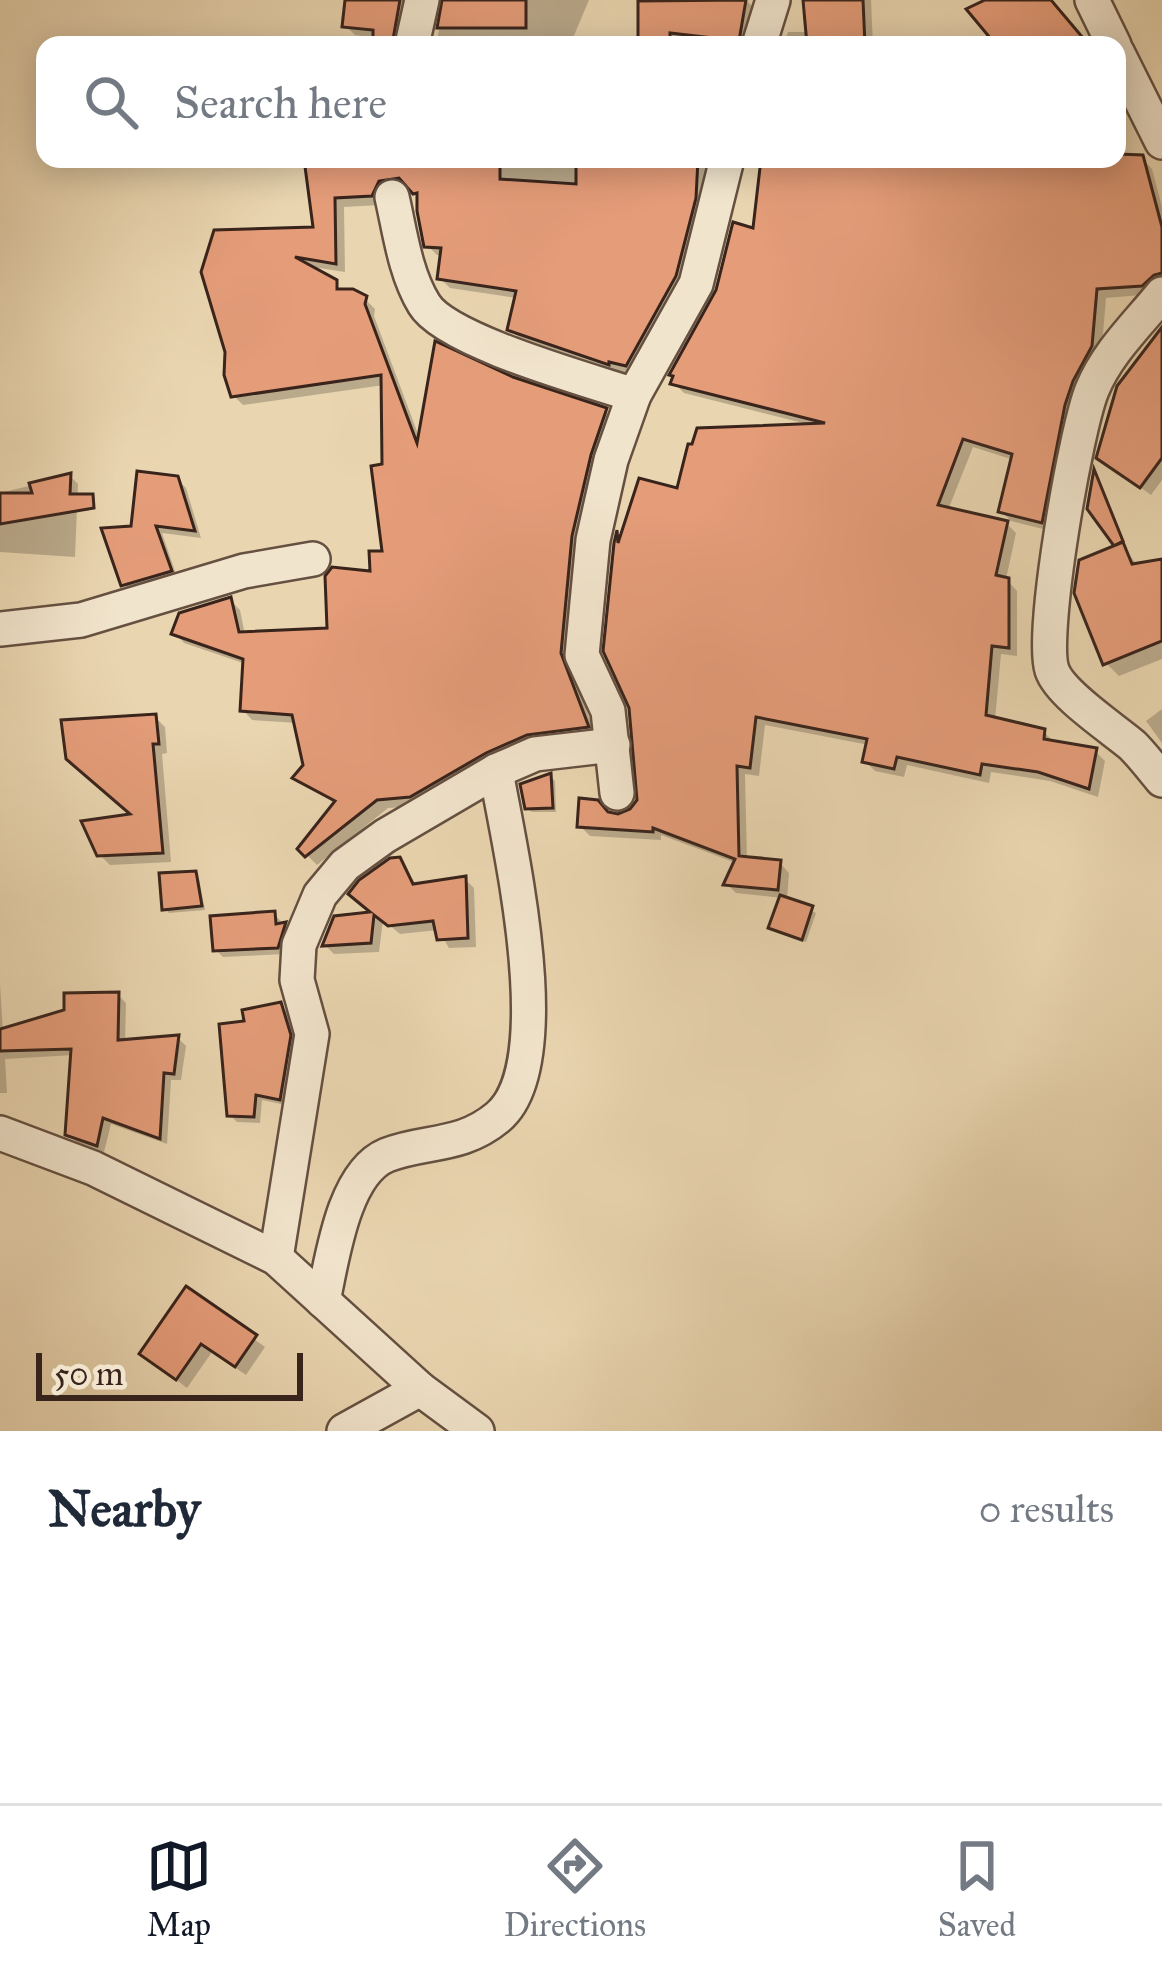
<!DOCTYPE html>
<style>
:root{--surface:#fff;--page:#f2f2f3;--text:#1f2937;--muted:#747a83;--line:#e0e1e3;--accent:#111827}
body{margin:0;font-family:"IM FELL Great Primer",serif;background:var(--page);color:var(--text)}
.scale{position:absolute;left:36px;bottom:30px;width:267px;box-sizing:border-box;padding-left:12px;border:6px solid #39241c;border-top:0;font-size:33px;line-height:42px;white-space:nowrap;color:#39241c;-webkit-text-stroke:9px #f1e4cc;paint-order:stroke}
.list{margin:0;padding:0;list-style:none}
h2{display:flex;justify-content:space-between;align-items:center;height:156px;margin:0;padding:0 48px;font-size:51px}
h2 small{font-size:39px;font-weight:400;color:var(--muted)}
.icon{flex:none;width:66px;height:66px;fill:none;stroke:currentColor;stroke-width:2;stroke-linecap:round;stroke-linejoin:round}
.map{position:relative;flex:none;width:1162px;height:1431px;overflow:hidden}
.search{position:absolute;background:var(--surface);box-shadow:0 6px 30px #0003;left:36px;right:36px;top:36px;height:132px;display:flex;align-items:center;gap:30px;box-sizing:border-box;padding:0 42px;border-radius:24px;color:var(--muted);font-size:45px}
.sheet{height:372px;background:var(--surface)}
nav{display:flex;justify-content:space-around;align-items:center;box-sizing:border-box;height:168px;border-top:3px solid var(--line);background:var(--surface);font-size:33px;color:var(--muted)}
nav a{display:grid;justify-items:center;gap:6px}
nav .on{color:var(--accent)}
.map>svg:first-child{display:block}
</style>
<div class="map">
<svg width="1162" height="1431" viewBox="0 0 1162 1431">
<rect width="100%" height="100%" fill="#e9d5b0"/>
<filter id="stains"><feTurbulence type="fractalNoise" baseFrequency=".00167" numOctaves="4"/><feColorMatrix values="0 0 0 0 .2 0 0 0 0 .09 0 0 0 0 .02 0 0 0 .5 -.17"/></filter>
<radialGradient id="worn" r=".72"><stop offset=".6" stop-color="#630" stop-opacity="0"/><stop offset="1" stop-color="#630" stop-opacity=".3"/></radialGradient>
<g fill="#0003">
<path d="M348 0H414L402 45H376V38L355 35 345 25Z"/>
<path d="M445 0H589L570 45H436Z"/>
<path d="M641 0H746L755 9 749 45H632V40H641Z"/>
<path d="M806 0H871L873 45H783L788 32H809Z"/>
<path d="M1142 158 1152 169 1162 207V288L1152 294 1106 298 1101 357 1051 531 1011 521 1001 511 1014 460 973 447 948 510 1006 523 1016 533 1006 579 1017 591V656L1001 654 995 720 1044 732 1054 742 1095 751 1105 761 1098 797 1050 781 991 772 989 783 907 765 904 777 875 771 865 761 869 745 765 725 759 776 745 774 747 860 780 863 789 873 787 900 816 913 806 942 771 928 782 898 736 893 727 884 736 863 661 835V840L590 836 580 826 608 815 618 817 632 812 640 801 619 536 622 539 679 491 811 425 684 393 674 383 756 232 764 159Z"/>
<path d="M318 159H707L704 209 685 287 636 374 617 372 520 339 510 329 517 298 450 288 440 278 443 256 437 255 427 245 420 197 410 186 388 190 381 205 344 207 345 272 306 266 345 292 365 299 375 309 374 316 421 442 512 380 605 411 615 421 570 665 596 736 421 806 388 808 317 865 301 849 336 804 296 778 306 766 297 723 252 720 243 710 246 664 184 643 175 633 230 600 240 610 245 635 330 631 386 553 384 385 243 405 233 395 228 352 204 272 316 230Z"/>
<path d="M1162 333V480L1151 495 1099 457Z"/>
<path d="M1096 475 1123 547 1138 566 1162 562V659L1119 676 1106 663 1119 547Z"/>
<path d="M70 476 78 484 75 557 0 552V493Z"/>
<path d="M177 479 186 488 201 538 162 533 178 580 133 593 124 584 133 528Z"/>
<path d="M1162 709V743L1146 721Z"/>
<path d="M155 717 165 727 167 753 162 754 171 862 110 865 100 855 136 816Z"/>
<path d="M551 777 555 781 556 812H532L527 808Z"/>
<path d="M399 860 417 886 465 879 474 888 476 947 449 948 438 930 400 934 383 920 379 952 334 954 325 945 375 914Z"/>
<path d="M195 874 199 879 205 910 169 913 165 909Z"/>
<path d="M274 914 292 933 285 954 223 957 216 950Z"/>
<path d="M0 984 3 1032 118 995 126 1003 125 1043 178 1038 186 1046 181 1080H171L167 1144 111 1124 104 1152 77 1142 68 1134 74 1055 5 1059 7 1093H0Z"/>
<path d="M280 1005 287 1012 296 1044 286 1105 262 1100 260 1123 237 1122 230 1115 248 1023Z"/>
<path d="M187 1291 265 1347 246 1375 212 1352 187 1388 143 1354Z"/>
</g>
<g fill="#e49c79" stroke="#39241c" stroke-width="3">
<path d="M345 0H400L392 45H373V30L342 27Z"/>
<path d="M442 0H526V28H437Z"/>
<path d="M746 0 739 41 670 33V45H638V1Z"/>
<path d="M803 0H863L865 45H807Z"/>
<path d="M985 0H1051L1089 45H996L966 9Z"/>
<path d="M1117 154 1143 155 1162 227V273L1154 275 1142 286 1097 289 1092 346 1073 381 1065 405 1042 523 998 512 1012 454 963 439 938 505 1008 521 996 575 1009 578V648L992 646 986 715 1045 729 1044 739 1097 748 1089 789 1038 772 982 764 980 775 897 757 894 769 862 762 867 739 756 717 750 768 737 766 739 856 781 860 778 890 723 885 735 859 653 828V832L577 827 579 798 598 800 608 812 618 814 630 809 637 800 629 708 603 651 614 543 617 530 618 543 639 478 677 488 688 444H692L697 428 825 423 670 384 673 376 669 375 716 290 733 222 753 228 761 159H1117Z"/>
<path d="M304 159H500V179L576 184V159H698L696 198 676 276 626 366 609 362V365L507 330 516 291 437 279 441 248 424 247 417 211V193L413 194 399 178 379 181 372 196 335 198 336 264 295 257 337 280V289H353L367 296 365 304 417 443 435 341 513 377 607 408 591 455 572 536 561 653 589 727 527 735 486 753 410 797 377 800 305 857 297 849 335 801 292 778 303 765 292 715 240 711 243 659 171 634 179 613 231 597 239 632 327 628 325 576 332 567 370 571 369 551H382L371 466 382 464 381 375 231 397 224 375 225 352 201 272 214 230 313 227Z"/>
<path d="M1162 327V458L1140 488 1096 458 1117 386Z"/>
<path d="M1094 469 1123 541 1114 546 1087 509Z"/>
<path d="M137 471 178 476 195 531 156 526 172 571 121 586 101 528 131 526Z"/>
<path d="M71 473 70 494H93L94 508 0 524V493H32L29 483Z"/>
<path d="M1123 542 1132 564 1162 559V641L1103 665 1074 593 1079 560Z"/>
<path d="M156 714 159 744H153L163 853 97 856 81 821 130 814 66 759 61 720Z"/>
<path d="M551 773 553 808 525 809 520 784Z"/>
<path d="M400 857 413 884 466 876 468 938 437 940 433 921 388 926 374 915 371 943 322 946 334 916 370 912 348 894 359 880 390 858Z"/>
<path d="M196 871 202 906 162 910 159 873Z"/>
<path d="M780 895 813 906 802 940 768 928Z"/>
<path d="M275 911 276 924 286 922 278 948 213 951 210 916Z"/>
<path d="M119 992 118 1040 179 1035 174 1074 164 1073 160 1139 103 1118 97 1146 65 1135 71 1049 0 1051V1029L64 1010V993Z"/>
<path d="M281 1002 291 1035 280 1100 256 1095 254 1117 227 1116 219 1024 244 1021 242 1010Z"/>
<path d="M186 1286 257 1335 235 1367 201 1344 176 1380 139 1354Z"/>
</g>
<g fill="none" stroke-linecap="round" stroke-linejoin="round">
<defs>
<g id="minor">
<path d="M1092 0 1114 45"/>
<path d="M412 45 422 0"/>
<path d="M759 45 773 0"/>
<path d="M1117 52 1162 142"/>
<path d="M392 197C400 232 405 273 424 304 446 341 589 380 634 395"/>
<path d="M1162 294C1137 325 1107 353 1092 390 1076 429 1040 634 1052 670 1060 694 1112 728 1132 745 1143 756 1152 768 1162 780"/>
<path d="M0 629 81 620 244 571 313 559"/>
<path d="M617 793 608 711 582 655 593 540 611 460 634 395 696 284 727 159"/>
<path d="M0 1133 93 1168 276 1258 420 1389 477 1431"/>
<path d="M276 1258 312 1034 297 980 299 945 320 895 345 865 385 836 496 771 535 754 613 745"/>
<path d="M323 1301C332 1260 343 1173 387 1155 425 1140 461 1148 498 1117 561 1064 509 846 496 771"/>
<path d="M344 1431 420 1389"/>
</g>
</defs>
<use href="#minor" stroke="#655041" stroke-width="38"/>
<use href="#minor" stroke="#f1e4cc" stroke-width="33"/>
</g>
<rect width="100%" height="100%" filter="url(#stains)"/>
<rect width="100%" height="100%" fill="url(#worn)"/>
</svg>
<div class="scale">50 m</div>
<div class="search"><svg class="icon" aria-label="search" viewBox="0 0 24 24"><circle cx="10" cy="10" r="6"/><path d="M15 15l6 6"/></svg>Search here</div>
</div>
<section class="sheet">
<h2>Nearby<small>0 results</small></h2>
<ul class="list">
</ul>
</section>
<nav>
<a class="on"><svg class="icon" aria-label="map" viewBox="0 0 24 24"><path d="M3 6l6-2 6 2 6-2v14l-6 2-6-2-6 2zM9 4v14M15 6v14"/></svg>Map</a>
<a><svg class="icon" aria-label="directions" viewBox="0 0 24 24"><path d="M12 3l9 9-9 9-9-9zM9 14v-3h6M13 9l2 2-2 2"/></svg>Directions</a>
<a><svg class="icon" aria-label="saved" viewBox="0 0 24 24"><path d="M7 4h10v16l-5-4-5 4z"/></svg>Saved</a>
</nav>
